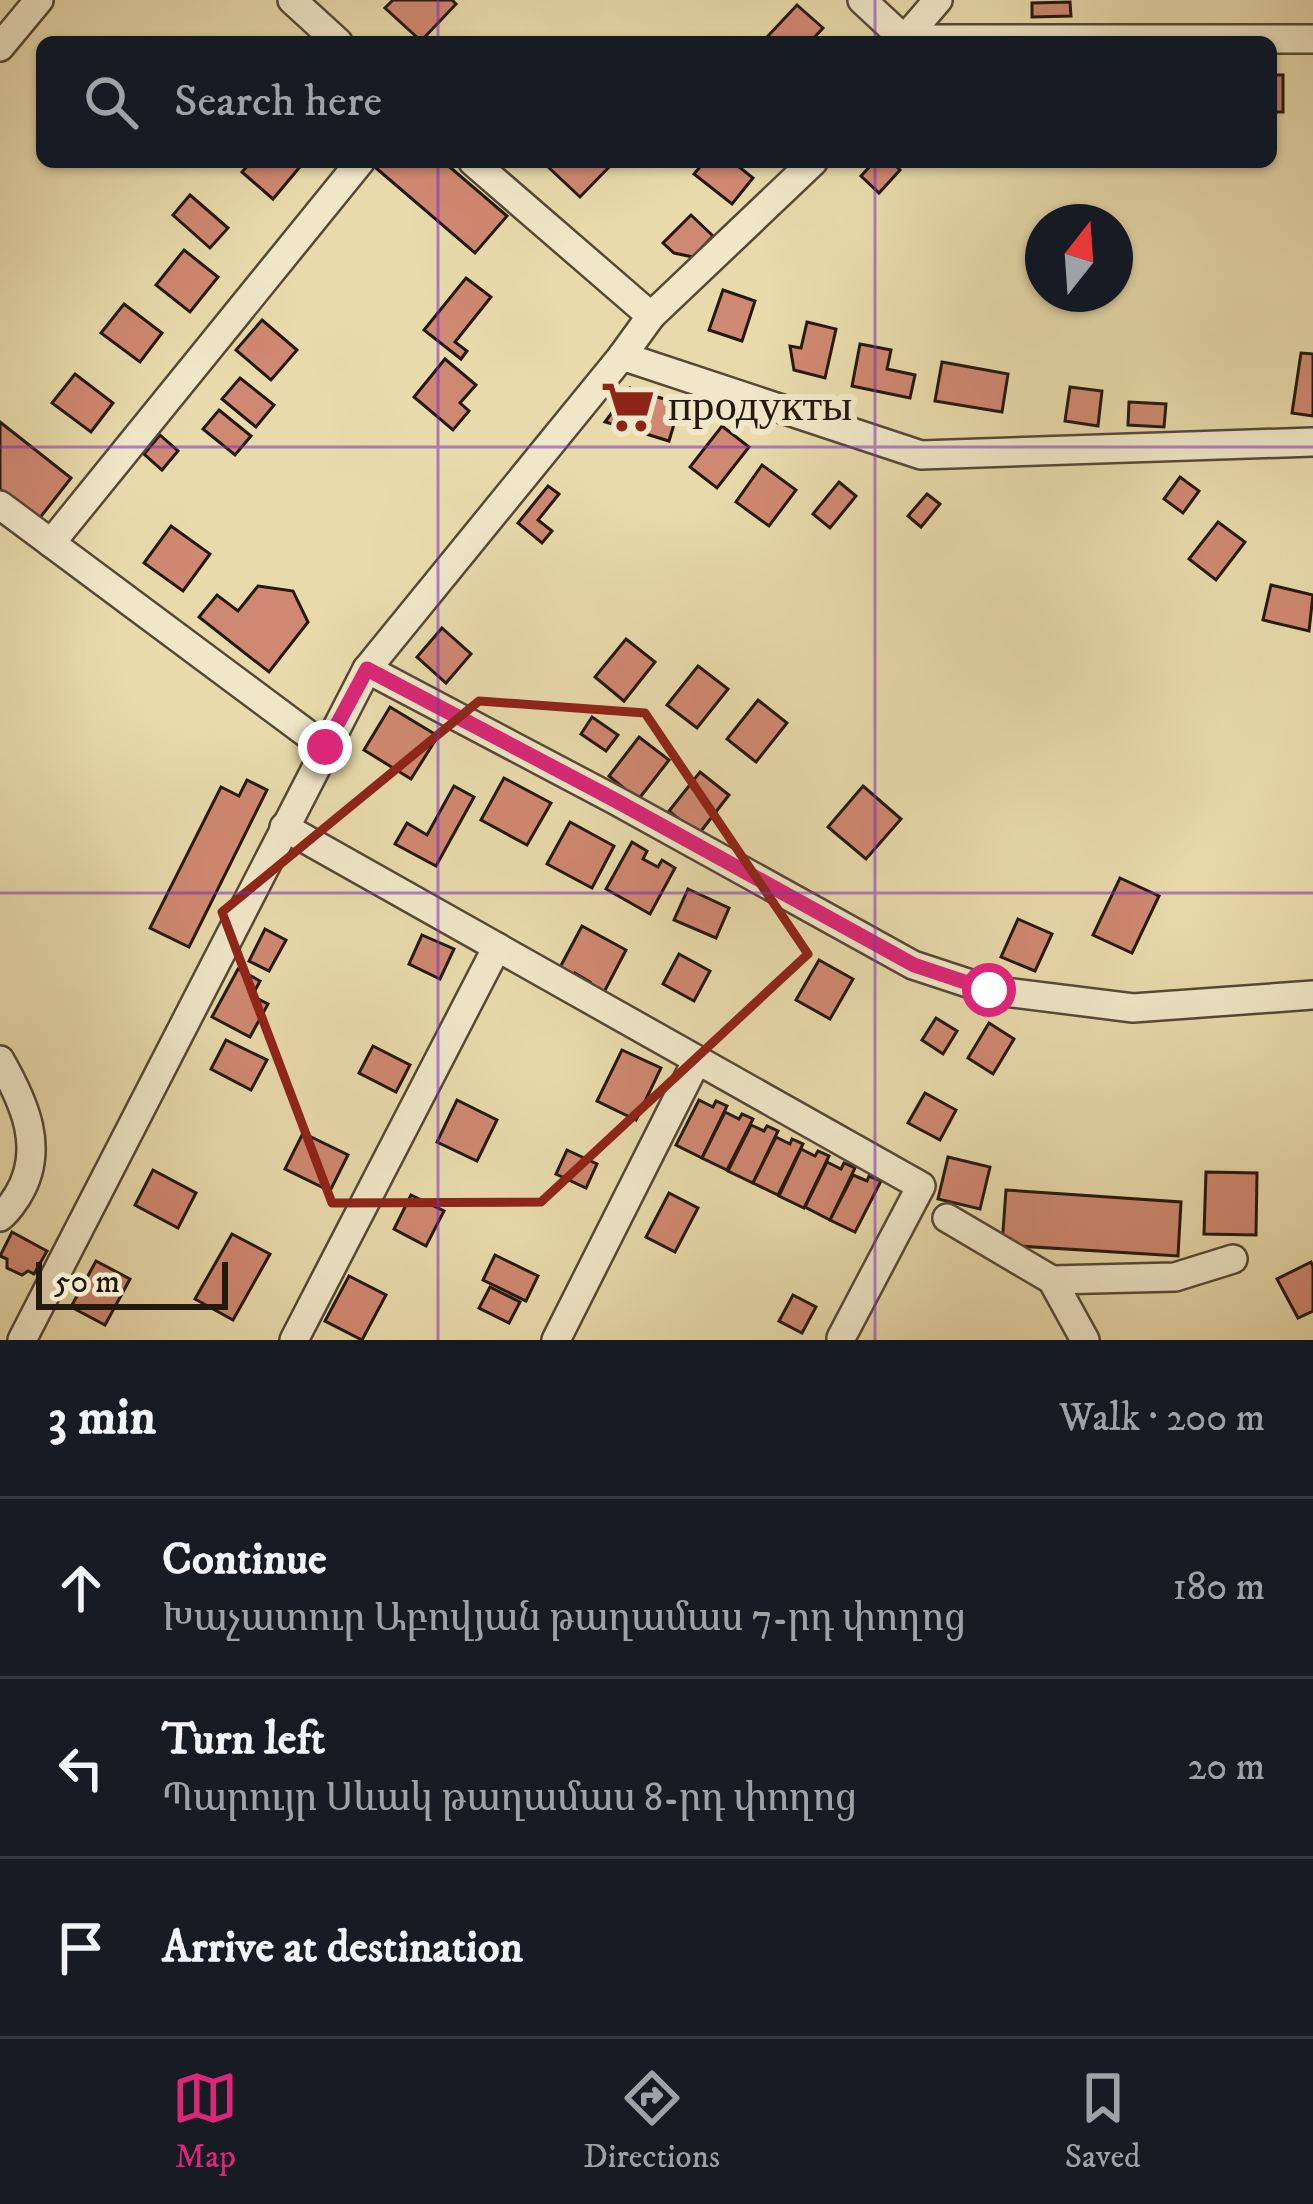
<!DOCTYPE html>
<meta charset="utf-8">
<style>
:root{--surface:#171b24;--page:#20242c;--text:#f1f3f6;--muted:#9ea1a6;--line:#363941;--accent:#db2777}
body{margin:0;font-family:"IM FELL DW Pica","Noto Serif Armenian",serif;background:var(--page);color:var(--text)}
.compass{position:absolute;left:1025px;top:204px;width:108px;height:108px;border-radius:50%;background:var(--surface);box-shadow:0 3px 9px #0004;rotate:17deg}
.scale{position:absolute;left:36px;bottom:30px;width:192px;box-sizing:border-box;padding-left:12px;border:6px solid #24190f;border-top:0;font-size:33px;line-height:42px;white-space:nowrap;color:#24190f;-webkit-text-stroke:9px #f0e7c8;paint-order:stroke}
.stop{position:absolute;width:36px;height:36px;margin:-27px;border:9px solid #db2777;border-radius:50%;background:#fff}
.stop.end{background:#db2777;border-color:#fff;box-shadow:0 3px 12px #0008}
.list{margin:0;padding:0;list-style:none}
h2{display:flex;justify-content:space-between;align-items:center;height:156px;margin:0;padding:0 48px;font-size:51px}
h2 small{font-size:39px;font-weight:400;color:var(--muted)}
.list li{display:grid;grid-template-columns:78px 1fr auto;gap:36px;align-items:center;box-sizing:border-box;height:180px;padding:0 48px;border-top:3px solid var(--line)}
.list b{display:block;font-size:45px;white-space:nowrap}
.list p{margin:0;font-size:39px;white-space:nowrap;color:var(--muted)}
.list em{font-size:39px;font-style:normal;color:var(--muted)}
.icon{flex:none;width:66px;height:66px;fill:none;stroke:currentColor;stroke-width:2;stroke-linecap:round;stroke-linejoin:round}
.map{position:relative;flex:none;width:1313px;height:1340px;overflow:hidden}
.search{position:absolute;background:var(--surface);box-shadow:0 3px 9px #0004;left:36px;right:36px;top:36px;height:132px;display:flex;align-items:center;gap:30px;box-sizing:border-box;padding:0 42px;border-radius:18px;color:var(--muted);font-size:45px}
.sheet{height:696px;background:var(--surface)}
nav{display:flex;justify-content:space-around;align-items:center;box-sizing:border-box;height:168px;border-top:3px solid var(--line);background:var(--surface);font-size:33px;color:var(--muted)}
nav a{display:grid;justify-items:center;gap:6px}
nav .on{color:var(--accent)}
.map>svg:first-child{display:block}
</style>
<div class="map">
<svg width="1313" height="1340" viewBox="0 0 1313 1340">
<rect width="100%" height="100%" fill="#e8daab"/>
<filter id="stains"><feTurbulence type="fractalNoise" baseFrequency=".00167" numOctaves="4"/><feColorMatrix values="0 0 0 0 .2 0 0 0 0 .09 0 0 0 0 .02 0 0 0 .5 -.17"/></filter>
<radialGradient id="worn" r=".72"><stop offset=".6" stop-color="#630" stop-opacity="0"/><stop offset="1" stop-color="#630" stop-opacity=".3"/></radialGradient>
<g fill="#cf8871" stroke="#24190f" stroke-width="3">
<path d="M393 0H452L456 4 421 41 385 8Z"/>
<path d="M1070 2 1071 16 1032 17V3Z"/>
<path d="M797 5 823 28 810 42H774L768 36Z"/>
<rect x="1271" y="75" width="12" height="37"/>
<path d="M251 162H304L273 199 242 172Z"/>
<path d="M381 162H444L507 216 475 253 376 168Z"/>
<path d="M550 162H606L610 166 580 197 546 165Z"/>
<path d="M704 162H733L753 178 732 204 694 174Z"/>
<path d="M874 162H892L900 170 879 193 861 176Z"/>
<path d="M190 195 228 228 210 248 173 215Z"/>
<path d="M691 215 713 236 693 257 674 253 663 243Z"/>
<path d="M184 250 218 277 190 312 156 285Z"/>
<path d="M466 278 491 297 455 342 467 351 461 359 424 330Z"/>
<path d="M723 290 755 301 742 341 709 330Z"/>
<path d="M124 304 162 333 140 362 101 333Z"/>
<path d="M262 320 297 350 271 380 236 350Z"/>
<path d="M807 322 836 329 825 378 794 370 790 346 801 348Z"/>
<path d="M860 344 891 350 887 369 915 375 910 398 852 386Z"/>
<path d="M1301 353 1313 354V416L1292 413Z"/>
<path d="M445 359 476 385 460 403 469 411 453 430 414 397Z"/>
<path d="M942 362 1008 374 1002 412 935 401Z"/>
<path d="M75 374 113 403 91 432 52 403Z"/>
<path d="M240 378 274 405 256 427 222 399Z"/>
<path d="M1070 387 1102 391 1098 426 1065 421Z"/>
<path d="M630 388 644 393 633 430 605 422Z"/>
<path d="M645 393 680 404 669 441 633 430Z"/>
<path d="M1129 402 1166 404 1164 427 1128 425Z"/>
<path d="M219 410 251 436 235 455 203 429Z"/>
<path d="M0 422 71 478 39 519 0 489Z"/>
<path d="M722 426 749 447 717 488 690 467Z"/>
<path d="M160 435 178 451 162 470 144 454Z"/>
<path d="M762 465 796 490 769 526 736 502Z"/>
<path d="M1180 477 1199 491 1183 513 1164 499Z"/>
<path d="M839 482 856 496 830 528 813 514Z"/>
<path d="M548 486 559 494 538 520 552 531 542 543 518 523Z"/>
<path d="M927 494 940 504 921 527 908 516Z"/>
<path d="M1218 522 1245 542 1216 580 1189 559Z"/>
<path d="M171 526 210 554 183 591 144 563Z"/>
<path d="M1271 585 1313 595 1309 631 1263 620Z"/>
<path d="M258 586 293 591 308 622 269 672 199 617 217 595 238 611Z"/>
<path d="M442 628 471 654 446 683 417 657Z"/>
<path d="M626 639 655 662 624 701 595 677Z"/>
<path d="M698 666 728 689 697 728 667 705Z"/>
<path d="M758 700 787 723 756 762 727 739Z"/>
<path d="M390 707 438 736 411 779 364 750Z"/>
<path d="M592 717 618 735 606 751 581 734Z"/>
<path d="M639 737 669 760 638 800 609 776Z"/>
<path d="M700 772 729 795 698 835 669 811Z"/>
<path d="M504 778 551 803 527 845 481 820Z"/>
<path d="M247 780 267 790 189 947 150 928 221 787 239 796Z"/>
<path d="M454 786 474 797 436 866 395 844 407 823 427 835Z"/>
<path d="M863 786 901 819 866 859 828 827Z"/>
<path d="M570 822 614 846 592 888 547 864Z"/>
<path d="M632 842 647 851 643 859 658 867 662 860 675 868 650 914 606 889Z"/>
<path d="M1120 878 1159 896 1132 953 1093 935Z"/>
<path d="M688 889 729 908 716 938 674 920Z"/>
<path d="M1018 919 1052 934 1035 971 1001 957Z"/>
<path d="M582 926 626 950 601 998 586 989 590 982 575 973 571 981 557 973Z"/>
<path d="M265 929 286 940 269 971 249 961Z"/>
<path d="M422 935 454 949 440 979 409 964Z"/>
<path d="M679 954 710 971 694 1001 663 984Z"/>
<path d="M819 960 853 979 830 1019 796 1000Z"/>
<path d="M238 969 260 981 252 996 268 1004 250 1037 212 1017Z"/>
<path d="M936 1018 957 1031 943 1054 922 1040Z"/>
<path d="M989 1023 1014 1039 993 1074 968 1058Z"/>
<path d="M226 1040 267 1060 251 1090 211 1069Z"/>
<path d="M373 1046 410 1065 396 1092 359 1073Z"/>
<path d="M622 1050 661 1068 636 1120 597 1101Z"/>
<path d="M925 1093 956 1110 940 1140 908 1123Z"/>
<path d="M457 1100 497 1120 477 1161 437 1142Z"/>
<path d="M699 1100 713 1107 716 1101 727 1106 702 1158 676 1145Z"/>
<path d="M725 1112 739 1119 742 1114 753 1119 727 1170 702 1158Z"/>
<path d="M751 1125 764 1131 767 1126 778 1131 753 1183 728 1171Z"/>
<path d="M303 1133 348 1155 330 1191 285 1169Z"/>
<path d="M776 1137 790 1144 792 1139 803 1144 778 1195 753 1183Z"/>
<path d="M801 1149 815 1156 818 1151 829 1156 804 1208 779 1196Z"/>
<path d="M567 1150 597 1164 586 1188 556 1174Z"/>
<path d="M948 1157 990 1167 980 1209 938 1199Z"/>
<path d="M827 1162 841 1169 844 1163 855 1168 830 1220 805 1207Z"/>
<path d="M153 1170 196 1193 178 1228 135 1205Z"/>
<path d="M1206 1172 1257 1173 1256 1235 1204 1234Z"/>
<path d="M853 1175 867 1181 869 1176 881 1181 855 1232 830 1220Z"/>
<path d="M1006 1190 1181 1202 1178 1256 1002 1245Z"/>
<path d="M669 1193 698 1208 675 1252 646 1237Z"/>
<path d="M411 1195 444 1211 426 1246 394 1229Z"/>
<path d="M12 1232 47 1251 34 1274 28 1271 22 1275 7 1268V1259L0 1256Z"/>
<path d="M232 1234 270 1254 233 1320 195 1299Z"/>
<path d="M495 1255 538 1276 526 1301 483 1280Z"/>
<path d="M96 1261 130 1279 105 1325 71 1307Z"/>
<path d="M1311 1262 1313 1267V1311L1298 1318 1277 1279Z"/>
<path d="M349 1276 386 1295 362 1340 325 1321Z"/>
<path d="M490 1287 520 1302 509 1323 479 1308Z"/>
<path d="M793 1295 816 1307 802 1333 779 1321Z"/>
</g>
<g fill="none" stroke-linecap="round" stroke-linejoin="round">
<defs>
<g id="minor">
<path d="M292 0 338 42"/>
<path d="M862 0 904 39H1313"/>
<path d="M902 42 938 0"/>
<path d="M0 47 39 0"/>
<path d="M473 162 651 316"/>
<path d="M622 356 921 455 1313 442"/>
<path d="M0 505 325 747"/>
<path d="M51 543 360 162"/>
<path d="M367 669 615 800 913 965 989 990 1133 1008 1313 995"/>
<path d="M284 827 921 1186 841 1338"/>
<path d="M0 1060C24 1102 46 1149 18 1195 12 1204 9 1210 0 1217"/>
<path d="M947 1218 1052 1280"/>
<path d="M22 1340 367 669 622 356 651 316 813 162"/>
<path d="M294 1340 497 947"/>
<path d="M556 1340 697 1060"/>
<path d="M1085 1340 1052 1280 1175 1277 1233 1259"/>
</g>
</defs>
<use href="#minor" stroke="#554936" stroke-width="32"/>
<use href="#minor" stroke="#f0e7c8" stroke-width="27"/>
</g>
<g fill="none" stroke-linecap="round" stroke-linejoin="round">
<path stroke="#db2777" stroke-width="15" d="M325 747 367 669 615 800 914 965 989 990"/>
</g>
<path fill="none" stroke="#8f2418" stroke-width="9" stroke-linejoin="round" d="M479 701 645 713 808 954 541 1202 332 1203 222 912Z"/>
<path fill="none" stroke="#7b2cbf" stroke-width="3" stroke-opacity="0.55" d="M438 0V42M875 0V42M438 162V1340M875 162V1340M0 447H1313M0 893H1313"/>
<defs>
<symbol id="supermarket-bare" viewBox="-9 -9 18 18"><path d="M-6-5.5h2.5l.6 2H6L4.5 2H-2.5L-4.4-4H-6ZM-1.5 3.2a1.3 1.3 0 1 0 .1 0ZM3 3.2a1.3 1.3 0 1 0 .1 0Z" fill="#8f2418" stroke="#f0e7c8" stroke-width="2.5" paint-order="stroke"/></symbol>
</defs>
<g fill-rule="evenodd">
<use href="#supermarket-bare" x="590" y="369" width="76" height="76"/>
</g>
<g text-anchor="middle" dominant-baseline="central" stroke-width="12" stroke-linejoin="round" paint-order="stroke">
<g font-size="45" fill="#24190f" stroke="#f0e7c8" text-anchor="start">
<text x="668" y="407">продукты</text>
</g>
</g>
<rect width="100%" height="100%" filter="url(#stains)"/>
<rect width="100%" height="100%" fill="url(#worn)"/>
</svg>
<svg class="compass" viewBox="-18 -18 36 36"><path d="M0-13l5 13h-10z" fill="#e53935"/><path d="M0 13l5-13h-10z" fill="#9ea1a6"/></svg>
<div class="scale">50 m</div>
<div class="stop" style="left:989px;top:990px"></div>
<div class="stop end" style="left:325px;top:747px"></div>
<div class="search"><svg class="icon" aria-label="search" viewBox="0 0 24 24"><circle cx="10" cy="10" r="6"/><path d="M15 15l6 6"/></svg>Search here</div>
</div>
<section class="sheet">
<h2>3 min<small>Walk · 200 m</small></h2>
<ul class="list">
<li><svg class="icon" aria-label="ahead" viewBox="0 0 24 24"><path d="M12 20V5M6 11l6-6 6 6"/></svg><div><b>Continue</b><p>Խաչատուր Աբովյան թաղամաս 7-րդ փողոց</p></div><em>180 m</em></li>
<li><svg class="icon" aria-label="left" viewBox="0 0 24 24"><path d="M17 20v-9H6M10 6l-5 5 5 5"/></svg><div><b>Turn left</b><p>Պարույր Սևակ թաղամաս 8-րդ փողոց</p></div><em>20 m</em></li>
<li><svg class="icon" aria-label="arrive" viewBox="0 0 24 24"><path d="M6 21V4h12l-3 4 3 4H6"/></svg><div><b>Arrive at destination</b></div></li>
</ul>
</section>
<nav>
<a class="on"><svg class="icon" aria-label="map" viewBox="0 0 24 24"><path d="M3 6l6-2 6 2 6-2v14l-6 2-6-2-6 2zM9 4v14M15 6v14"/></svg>Map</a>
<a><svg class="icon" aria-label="directions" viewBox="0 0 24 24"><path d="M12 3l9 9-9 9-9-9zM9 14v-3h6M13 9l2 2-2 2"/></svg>Directions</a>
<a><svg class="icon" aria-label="saved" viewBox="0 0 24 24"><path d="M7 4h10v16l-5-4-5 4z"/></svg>Saved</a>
</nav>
